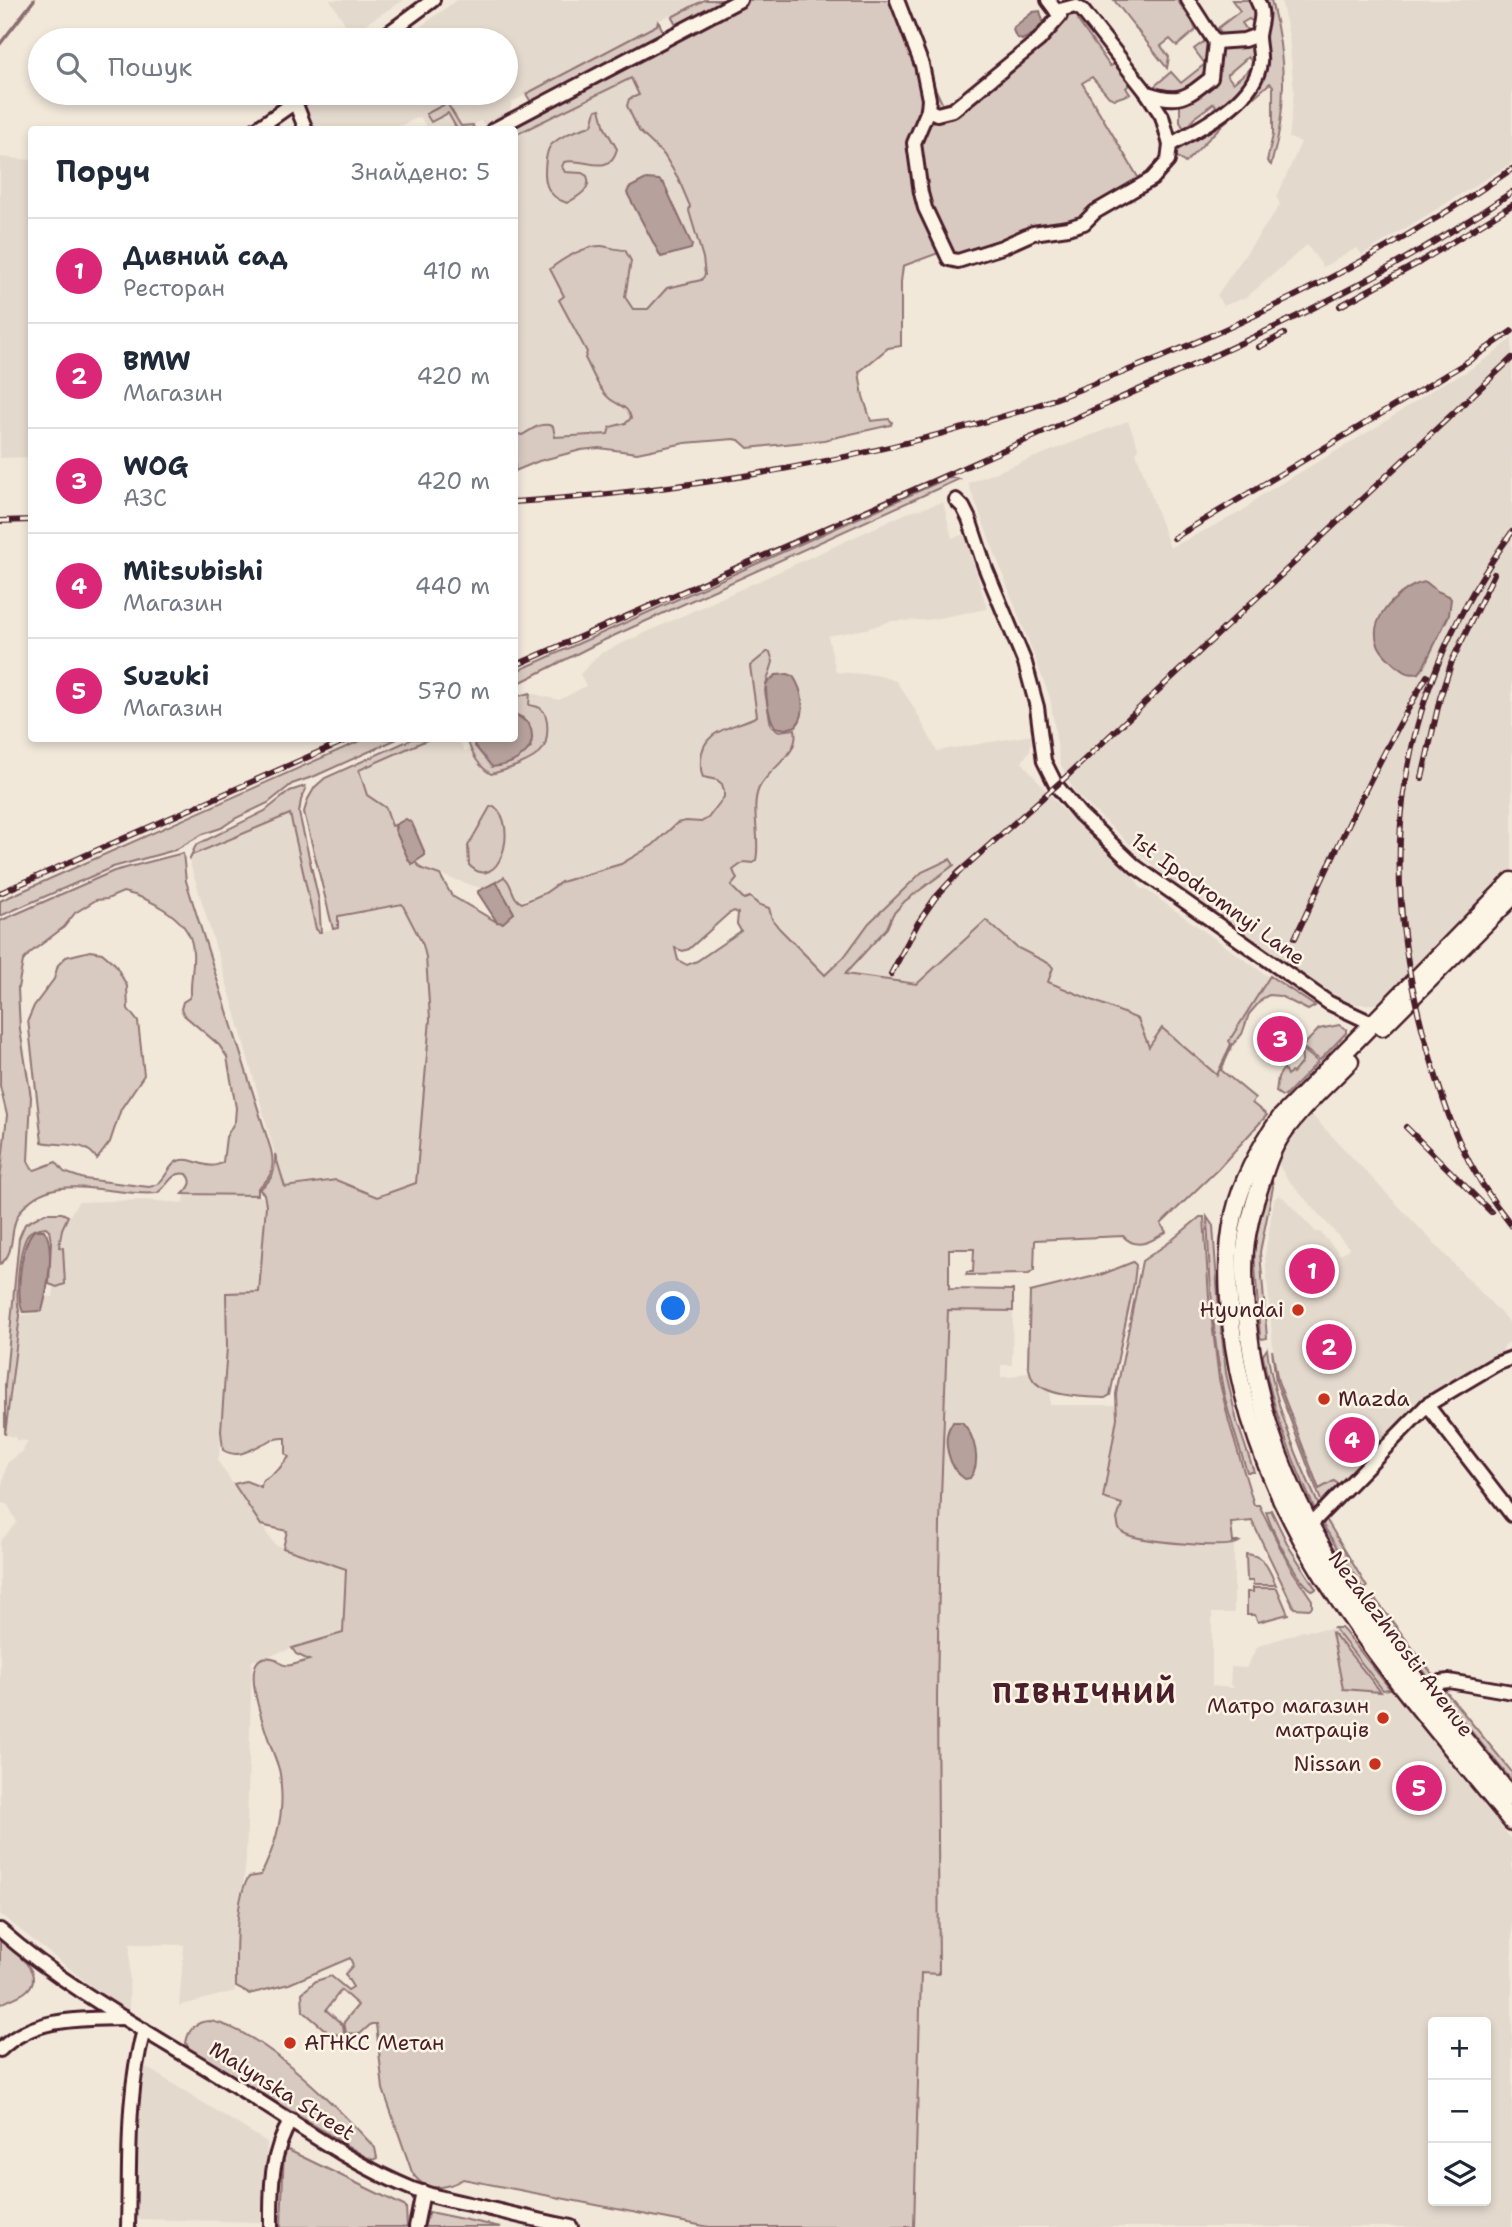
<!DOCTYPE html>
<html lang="uk">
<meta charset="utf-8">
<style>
:root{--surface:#fff;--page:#f6f6f7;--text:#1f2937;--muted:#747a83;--line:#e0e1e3;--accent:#db2777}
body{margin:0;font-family:"Shantell Sans",sans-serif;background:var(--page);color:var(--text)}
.controls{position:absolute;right:21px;bottom:21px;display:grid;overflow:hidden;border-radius:7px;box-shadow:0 4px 10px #0003}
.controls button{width:63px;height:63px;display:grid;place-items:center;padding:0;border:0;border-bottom:2px solid var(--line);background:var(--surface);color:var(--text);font:35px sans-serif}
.you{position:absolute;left:674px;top:1309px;width:24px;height:24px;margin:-18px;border:5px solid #fff;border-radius:50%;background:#1a73e8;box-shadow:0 0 0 10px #1a73e833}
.badge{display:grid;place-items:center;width:46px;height:46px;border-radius:50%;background:var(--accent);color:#fff;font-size:23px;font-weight:700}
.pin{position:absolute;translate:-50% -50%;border:4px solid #fff;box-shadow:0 2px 7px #0006}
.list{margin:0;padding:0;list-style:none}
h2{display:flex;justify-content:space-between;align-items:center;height:91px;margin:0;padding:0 28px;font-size:30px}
h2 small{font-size:23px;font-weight:400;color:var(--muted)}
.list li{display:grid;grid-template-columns:46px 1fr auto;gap:21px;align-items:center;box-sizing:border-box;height:105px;padding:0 28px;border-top:2px solid var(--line)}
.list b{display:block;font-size:26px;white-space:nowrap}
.list p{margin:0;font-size:23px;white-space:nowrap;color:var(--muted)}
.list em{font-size:23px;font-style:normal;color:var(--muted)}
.icon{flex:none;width:38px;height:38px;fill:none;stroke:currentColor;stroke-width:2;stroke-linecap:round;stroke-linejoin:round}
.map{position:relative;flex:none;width:1512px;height:2227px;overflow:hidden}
.search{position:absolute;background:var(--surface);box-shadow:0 4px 10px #0003;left:28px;top:28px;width:490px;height:77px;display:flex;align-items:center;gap:18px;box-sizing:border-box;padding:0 24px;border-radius:38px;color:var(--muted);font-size:26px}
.panel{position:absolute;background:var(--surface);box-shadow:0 4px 10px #0003;left:28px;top:126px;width:490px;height:616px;border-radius:7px}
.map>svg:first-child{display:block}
</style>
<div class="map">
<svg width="1512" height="2227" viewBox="0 0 1512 2227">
<rect width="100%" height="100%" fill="#f1e8da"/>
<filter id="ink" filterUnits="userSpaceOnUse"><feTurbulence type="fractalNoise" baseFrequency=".0143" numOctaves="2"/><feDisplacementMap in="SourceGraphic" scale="14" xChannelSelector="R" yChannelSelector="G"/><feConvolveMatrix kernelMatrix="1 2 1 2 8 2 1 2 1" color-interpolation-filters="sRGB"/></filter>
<g filter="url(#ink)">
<g fill="#e4d9cd" fill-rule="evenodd">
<path d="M330 0H404L351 33Z"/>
<path d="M457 0H730L678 28 669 15 658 21 665 35 531 102 526 95 512 102 509 116 486 126 480 121 473 125 474 129H428L420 117 393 129H314L310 124 306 102 320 93H506V40H411L423 33 421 26Z"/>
<path d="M1281 0H1512V163L1362 255 1357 248 1323 267 1307 245 1247 297 1223 306 1217 295 1280 205 1277 197 1301 142 1289 138 1294 92 1289 36Z"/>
<path d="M631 78 670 160 720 276 628 432 515 439V135Z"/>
<path d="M0 157 31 160V457L0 458Z"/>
<path d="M1512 338V870L1385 999 1376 1004H1356L1342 1000 1320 987 1176 884 1151 864 1075 793 1060 763 1050 698 968 483 1128 421 1139 449 1136 452 1170 548 1241 512 1260 496 1380 425 1438 386 1466 372 1496 352Z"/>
<path d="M943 502 952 538 965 534 987 609 928 620 891 621 866 629 828 636 836 672 877 675 896 681 913 706 937 751 1032 735 1030 750 1022 762 1064 811 1135 879 1141 889H1145L1269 977 1229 1041 1231 1043 1217 1075 1163 1028 1149 1047 1137 1019 1048 982 1050 964 1016 947 1003 936 917 984 845 974 829 980 751 895 744 900 643 855 520 901 407 864 386 808 367 795 359 770 429 739H458L465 751 470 748 467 739 514 738 515 697 530 693 559 700 586 686 580 674 601 653 907 513Z"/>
<path d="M290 813 316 929 318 932 338 928 337 916 402 904 426 957 430 1019 416 1183 377 1197 336 1180 284 1187 232 1001 189 860 192 856Z"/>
<path d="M1309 1112 1512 1325V1339L1504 1347 1501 1355 1440 1392 1323 1506 1276 1381 1265 1255 1274 1199 1279 1195 1284 1198 1316 1232H1320L1341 1255 1349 1248 1288 1180 1277 1162 1293 1133Z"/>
<path d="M216 1193 258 1195 265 1199 266 1205 259 1293H226L227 1347 219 1457 217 1460 275 1545 346 1569 343 1633 252 1661 246 1861 236 1946 235 1991 179 2006 184 1945 130 1944 129 2012 88 1986 85 1981 0 1914V1542L17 1522 8 1505 0 1502V1494L7 1463 22 1452 28 1441 16 1440V1437L5 1435 20 1315 43 1313 45 1296 53 1297 62 1229 78 1202 145 1200 183 1203 185 1195 213 1196Z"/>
<path d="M1171 1239 1233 1542H1239L1234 1546V1613H1212V1686L1233 1688V1686L1230 1685 1231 1667 1246 1668 1258 1646 1303 1631 1341 1628 1512 1840V2227H914L921 1973H939L937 1698 940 1524 948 1310 1013 1311 1012 1365H1001V1377H1010L1030 1371 1034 1381 1050 1390V1405H1117L1116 1394 1142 1261 1167 1244ZM1433 2022H1486V2201H1433Z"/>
<path d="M141 2064 267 2142 264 2222 136 2219Z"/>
</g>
<g fill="#d8cac0" stroke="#917476" stroke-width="2" fill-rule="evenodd">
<path d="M704 0H730L678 28 672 17Z"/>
<path d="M749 0H894L949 118 1071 11 1084 17 1078 21 1110 66 1119 63 1133 81 1126 88 1130 94 1115 99 1109 97 1092 77 1082 83 1142 184 1074 222 962 256 941 252 903 266 901 282V346L888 348 859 372 863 396 871 421 889 419 892 422 891 425 824 440 748 448 739 440 734 439 685 443 637 453 599 448 581 450 539 461 515 471V433L522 435C533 429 539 422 553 426L555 437 608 434 610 427 626 423 631 418C628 406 619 406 610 399 598 389 592 371 585 358L587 352 559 300 564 296 550 269C562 259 586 245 602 246 610 247 617 250 625 250L631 261 625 297 633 309H648L667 288 701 280 705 275 703 258 689 211 690 206 678 178 664 155 639 131 627 106 629 99 639 95 631 78 515 135 514 130H507Z"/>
<path d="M1114 0H1177L1192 21 1196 30 1177 46 1170 39 1161 46 1169 57 1167 68Z"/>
<path d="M1232 0H1252L1259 12 1255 23 1249 19 1242 23 1249 33 1222 36 1218 28 1240 11Z"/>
<path d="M1261 0H1271C1286 57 1288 108 1271 165L1267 161 1273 135V86L1270 83 1222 125 1185 163 1174 154 1175 147 1260 75Z"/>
<path d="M658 21 665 35 531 102 526 94 657 25Z"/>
<path d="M1209 38 1211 43 1209 75 1186 94 1150 90 1171 72 1181 83 1205 64 1194 49Z"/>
<path d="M1254 42C1266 70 1233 109 1208 120L1204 118 1216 106 1214 103 1195 117 1188 127H1183L1180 122V102L1192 97 1215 80 1222 46ZM1248 57 1255 65 1233 83 1227 75Z"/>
<path d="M447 103 461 126 473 125 474 129H457L448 113 431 122 426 114Z"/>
<path d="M600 109 605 128 617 149C609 178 585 157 564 162L562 167 565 172 582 173 587 176C593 189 577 197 567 203 545 196 543 180 546 159 547 153 548 147 552 144 564 133 578 131 592 125L596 110Z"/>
<path d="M950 477 959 479 600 642 515 685V672Z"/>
<path d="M767 652H770L773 662 766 684 765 691 771 726 779 731 795 729C800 756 771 765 759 788 750 807 761 838 756 860L753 863 744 862 733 870 737 879 731 886 744 899 750 897 758 904 769 908 772 919 779 928 825 975 844 957 869 923 922 872 950 859 954 865 905 901 893 914 887 928 845 974 917 984 986 920 1016 947 1050 964 1053 968 1048 982 1138 1019 1149 1047 1162 1028 1217 1075 1231 1044 1229 1041 1270 976 1315 1006 1308 1010 1280 996 1269 995 1263 998 1249 1014 1242 1034 1233 1044 1221 1070 1255 1098 1252 1103 1267 1115 1218 1169 1161 1224 1166 1232C1152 1241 1137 1251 1123 1236L1035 1240 1034 1270 1029 1274 966 1275 967 1272H973L974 1249H949V1289L1013 1290V1311L948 1310 940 1524 937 1698 939 1974 921 1973 914 2227H709L463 2179C445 2190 423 2192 412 2172L383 2089 376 2024H371L360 2034 346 2033 344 2022 358 2005 341 1990 326 2010 343 2025 344 2035 330 2034 303 2011 302 1993 316 1981 331 1976 348 1990 353 1987 345 1974 353 1965 350 1958 289 1984 249 1994 236 1987C236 1962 234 1897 249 1877L261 1875C274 1849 284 1817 281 1787 281 1780 280 1772 278 1766 273 1750 227 1643 276 1659 285 1671 296 1663 309 1660L296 1654 292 1648 343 1633 346 1569 283 1548 287 1531 261 1525 234 1484 246 1481 261 1487 262 1481 278 1470 289 1457 286 1454V1438C262 1436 245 1464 223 1450L221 1431 227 1347 226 1293 259 1292 266 1205 264 1194 259 1189C273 1181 276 1169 275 1154L285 1187 336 1180 377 1197 416 1183 430 1019 426 957 423 945 402 904 338 916V928L333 929 304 812 308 799 315 787 325 778 412 739H429L359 770 367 795 386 808 392 826 397 824 395 827 412 864 415 862 422 869 440 875 452 896 497 922 514 913 497 883H494L504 877C513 883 511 899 522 903L545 893 561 882 621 864 653 845 677 823 686 821 701 822 708 818 724 797V791L722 784 717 780 703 777C700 771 701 766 701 760 702 728 735 728 757 716L750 666ZM734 911 738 913 737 924 741 931 697 961 687 965 678 960 675 948 683 951 689 949 728 914Z"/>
<path d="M530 693 529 705C533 706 537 706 540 708 551 715 548 742 542 750 534 761 504 771 491 774 479 767 471 752 467 739H473L475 746 502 765 531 748 523 718 515 714V697Z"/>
<path d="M364 739H397L315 776 292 784 268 803 236 818 221 828 203 834 175 850 113 867 0 916V901Z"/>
<path d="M305 786 306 789 301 800 299 813 319 901 321 932H319L316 929 290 814 192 855 189 860 196 845 265 811 290 791Z"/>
<path d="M494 806C520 826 498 895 469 865L468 846 490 807Z"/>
<path d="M183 853 186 881 271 1150C275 1167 272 1178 258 1188V1195L183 1194C190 1187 194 1182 187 1174 171 1170 169 1186 157 1193 113 1198 48 1166 18 1215 9 1230 16 1254 0 1264V1180L7 1115 0 1086V921L114 871ZM123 892C147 897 187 917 192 944 196 960 190 978 191 994L189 998 183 1002 181 1009 184 1015 219 1045 227 1057 236 1108 235 1121 226 1137 223 1162C208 1173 193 1155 178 1161 166 1166 167 1184 149 1187L84 1179 64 1172 56 1162 35 1170 32 1169 28 1161 31 1097 20 1030 18 988 23 961 30 953 64 927 75 913 96 900 107 899Z"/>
<path d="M90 951 102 953 115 964 127 986 128 1009 138 1022 144 1075 121 1109 110 1142 97 1159C84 1139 62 1147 42 1142L28 1020 34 1006 54 979 58 965 66 957Z"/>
<path d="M1339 1025 1346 1029V1033L1320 1060 1302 1047 1319 1029Z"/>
<path d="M1301 1048 1318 1062 1285 1096H1282L1276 1092 1278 1077 1284 1068 1287 1075 1291 1072 1293 1073 1302 1062Z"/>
<path d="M1272 1180 1273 1187 1260 1252 1267 1338 1262 1339 1260 1337 1254 1251 1263 1203 1267 1187Z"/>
<path d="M45 1213H62L68 1216 62 1229 59 1247 63 1248 65 1284 57 1287 49 1284 51 1242 49 1230 46 1227C40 1228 35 1228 30 1232 18 1245 15 1299 20 1315L5 1435V1386L19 1238 25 1224Z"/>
<path d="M1200 1217H1204L1209 1298 1219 1379 1229 1422 1254 1505H1259L1290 1567 1312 1600V1607L1309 1609 1294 1608 1252 1521 1231 1523 1233 1542H1239C1228 1550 1144 1541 1128 1535 1122 1533 1123 1533 1119 1529L1117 1519 1122 1504 1103 1498 1117 1418 1116 1394 1142 1261 1167 1244Z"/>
<path d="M1207 1217 1213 1226 1219 1311 1226 1373 1237 1422 1254 1472H1247C1239 1446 1230 1420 1224 1394 1212 1336 1210 1276 1207 1217Z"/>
<path d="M1133 1262 1136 1265 1134 1283 1110 1395 1105 1398C1085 1397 1048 1397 1034 1381 1030 1376 1030 1370 1028 1365L1030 1292 1103 1274Z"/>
<path d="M1267 1349C1274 1405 1297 1457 1320 1508L1316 1512C1293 1462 1272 1410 1263 1355Z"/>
<path d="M1272 1350 1278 1381 1319 1489 1334 1481 1341 1486 1323 1506 1276 1382Z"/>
<path d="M1271 1510 1289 1547 1316 1589 1313 1591C1296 1580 1273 1533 1266 1512Z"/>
<path d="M1326 1519 1367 1587 1363 1589 1323 1525Z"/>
<path d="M1246 1554C1265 1555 1269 1570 1276 1585H1253V1581H1247Z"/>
<path d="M1253 1588H1277L1288 1614 1258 1622 1255 1615H1247V1592H1253Z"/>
<path d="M1376 1600 1436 1679 1432 1683 1372 1603Z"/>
<path d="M1334 1628H1341L1344 1631 1390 1689 1383 1690Z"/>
<path d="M1332 1633 1335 1635 1381 1692 1343 1689Z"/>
<path d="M1442 1687 1512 1772V1781L1438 1691Z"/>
<path d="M0 1940C13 1951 49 1974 25 1992 18 1997 8 2000 0 2005Z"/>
<path d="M210 2021C263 2030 339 2109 375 2148L377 2158 373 2160 366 2157 189 2049 186 2043C188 2030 196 2021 210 2021Z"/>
<path d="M284 2148 406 2207 407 2227H281Z"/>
<path d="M429 2212 501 2227H424Z"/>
</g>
<g fill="#b6a19c" stroke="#8b6d6f" stroke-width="2">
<path d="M1040 11 1043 21 1037 32 1022 40 1016 37 1013 30 1014 27 1033 12Z"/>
<path d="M646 179 659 180 664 184 692 245 691 249 661 257 627 193 629 188Z"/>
<path d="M1426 582 1437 591 1449 596 1451 599 1449 615 1423 668 1419 673C1408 676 1402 671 1394 664 1386 656 1377 649 1376 636 1373 614 1405 584 1426 582Z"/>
<path d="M788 674 793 676C802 689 808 713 796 726L786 729 775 727C768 715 766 699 766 684L776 675Z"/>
<path d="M515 714 529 724C541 750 515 765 492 767L475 746 473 739 514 738Z"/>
<path d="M406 819 412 823 424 851V856L412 864 409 861 395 830 397 824Z"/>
<path d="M494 883H497L514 913 503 923 497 922 478 893V891Z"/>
<path d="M35 1230H44C56 1246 47 1292 42 1311L23 1312C15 1297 21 1240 35 1230Z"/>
<path d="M953 1422H962C975 1436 982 1463 970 1478L965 1479C949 1469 940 1438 953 1422Z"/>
</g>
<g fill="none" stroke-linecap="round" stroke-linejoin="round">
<path stroke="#8b6d6f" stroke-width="3.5" d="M0 44 34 0"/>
<defs>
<g id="minor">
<path d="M897 0 922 65 929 99 928 110 914 143 921 193 925 208 949 259 958 261 1002 247 1033 233 1068 228 1084 223 1095 212 1152 179 1168 161 1170 145C1199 128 1255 102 1260 63 1261 54 1258 45 1258 36 1260 21 1265 14 1257 0"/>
<path d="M1056 11 1075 6 1082 10 1147 93C1179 104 1186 98 1211 78L1215 42 1188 0"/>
<path d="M379 40 433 0"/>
<path d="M1215 42 1244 40 1258 35"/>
<path d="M1147 93 1162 116 1170 145"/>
<path d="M295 102 306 130"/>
<path d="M928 110 937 114 953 110 1039 40 1060 16 1048 0"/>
<path d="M255 130 308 93"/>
<path d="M493 130 740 0"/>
<path d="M956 500 963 507 969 519 985 567 1025 663 1037 707 1044 761 1056 785 1080 814 1136 867 1329 1003 1378 1026"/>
<path d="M1427 1405 1512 1515"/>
<path d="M1310 1525 1427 1405 1496 1364 1512 1358"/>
<path d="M1428 1693 1441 1682 1449 1681 1512 1692"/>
<path d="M0 1930C70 1991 152 2034 231 2083 290 2120 350 2164 415 2190 437 2198 460 2202 482 2207 512 2214 541 2221 571 2227"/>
<path d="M0 2050C33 2017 80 2019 124 2018"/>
<path d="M128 2227C130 2162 126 2093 144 2030"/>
<path d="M271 2227C271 2188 270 2155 291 2120"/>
<path d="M416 2227 423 2192"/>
</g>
<g id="major">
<path d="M1512 881 1281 1117C1232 1186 1222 1238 1231 1322 1251 1525 1390 1671 1512 1822"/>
<path d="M1382 1027 1512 897"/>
<path d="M1350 1061C1328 1084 1291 1116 1276 1144 1269 1156 1265 1170 1261 1183 1243 1234 1241 1265 1247 1318 1255 1399 1282 1478 1323 1548 1374 1636 1448 1718 1512 1798"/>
</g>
</defs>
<use href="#minor" stroke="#4a1f2b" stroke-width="18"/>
<use href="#major" stroke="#4a1f2b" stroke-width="21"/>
<use href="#minor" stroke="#fcf5e5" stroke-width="12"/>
<use href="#major" stroke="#fcf5e5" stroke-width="16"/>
<defs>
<g id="rail">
<path d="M1340 306 1420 262 1512 205"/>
<path d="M1259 347 1284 334"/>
<path d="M514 502C684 491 851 463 1014 413 1050 402 1084 387 1119 374 1256 320 1391 252 1512 169"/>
<path d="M0 521 32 520"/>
<path d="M1512 532C1397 691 1373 858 1427 1046 1448 1120 1463 1165 1512 1226"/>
<path d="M1174 538 1464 364 1512 331"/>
<path d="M514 666C694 587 874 508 1053 428 1211 358 1369 290 1512 192"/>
<path d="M1422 778 1440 698 1452 661 1494 574"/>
<path d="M0 893 351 738"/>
<path d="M1295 938C1336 849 1377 761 1427 676"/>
<path d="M891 974 918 923 935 898 958 873 1066 777 1512 358"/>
<path d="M1406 1127 1491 1212"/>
</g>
</defs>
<use href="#rail" stroke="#4a1f2b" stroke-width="6"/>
<use href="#rail" stroke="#fcf5e5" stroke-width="3.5" stroke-dasharray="10" stroke-linecap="butt"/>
</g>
</g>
<g fill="#c8321e" stroke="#fcf5e5" stroke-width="2.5">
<circle cx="1298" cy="1310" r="7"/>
<circle cx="1324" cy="1399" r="7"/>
<circle cx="1383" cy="1718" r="7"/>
<circle cx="1375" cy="1764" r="7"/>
<circle cx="290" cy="2043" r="7"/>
</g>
<g text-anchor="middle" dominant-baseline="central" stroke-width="5" stroke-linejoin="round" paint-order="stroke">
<g font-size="21" fill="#4a1f2b" stroke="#fcf5e5">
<text transform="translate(1218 899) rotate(36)">1st Ipodromnyi Lane</text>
<text transform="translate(1401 1644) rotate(53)">Nezalezhnosti Avenue</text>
<text transform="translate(282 2091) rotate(32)">Malynska Street</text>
</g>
<g font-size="21" fill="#4a1f2b" stroke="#fcf5e5" text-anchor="end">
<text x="1284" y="1310">Hyundai</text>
<text x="1338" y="1399" text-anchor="start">Mazda</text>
<text x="1369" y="1706">Матро магазин<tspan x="1369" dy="24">матраців</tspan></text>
<text x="1361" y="1764">Nissan</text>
<text x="304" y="2043" text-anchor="start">АГНКС Метан</text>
</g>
<g font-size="28" font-weight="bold" letter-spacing="2" fill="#4a1f2b" stroke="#fcf5e5">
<text x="1085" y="1693">ПІВНІЧНИЙ</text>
</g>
</g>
</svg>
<div class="controls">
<button>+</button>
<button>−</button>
<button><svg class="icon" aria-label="layers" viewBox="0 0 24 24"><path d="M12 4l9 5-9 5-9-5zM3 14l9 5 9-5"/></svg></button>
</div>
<div class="you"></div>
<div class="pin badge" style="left:1312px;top:1271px">1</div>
<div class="pin badge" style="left:1329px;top:1347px">2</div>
<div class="pin badge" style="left:1280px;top:1039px">3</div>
<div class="pin badge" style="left:1352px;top:1440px">4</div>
<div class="pin badge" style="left:1419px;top:1788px">5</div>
<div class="search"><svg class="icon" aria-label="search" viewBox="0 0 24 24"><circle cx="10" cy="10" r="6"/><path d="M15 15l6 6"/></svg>Пошук</div>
<section class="panel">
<h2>Поруч<small>Знайдено: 5</small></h2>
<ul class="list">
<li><span class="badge">1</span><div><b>Дивний сад</b><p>Ресторан</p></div><em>410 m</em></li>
<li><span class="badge">2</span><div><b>BMW</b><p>Магазин</p></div><em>420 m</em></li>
<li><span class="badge">3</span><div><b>WOG</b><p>АЗС</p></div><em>420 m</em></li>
<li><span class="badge">4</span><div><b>Mitsubishi</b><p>Магазин</p></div><em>440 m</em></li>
<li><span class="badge">5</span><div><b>Suzuki</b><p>Магазин</p></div><em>570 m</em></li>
</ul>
</section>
</div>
